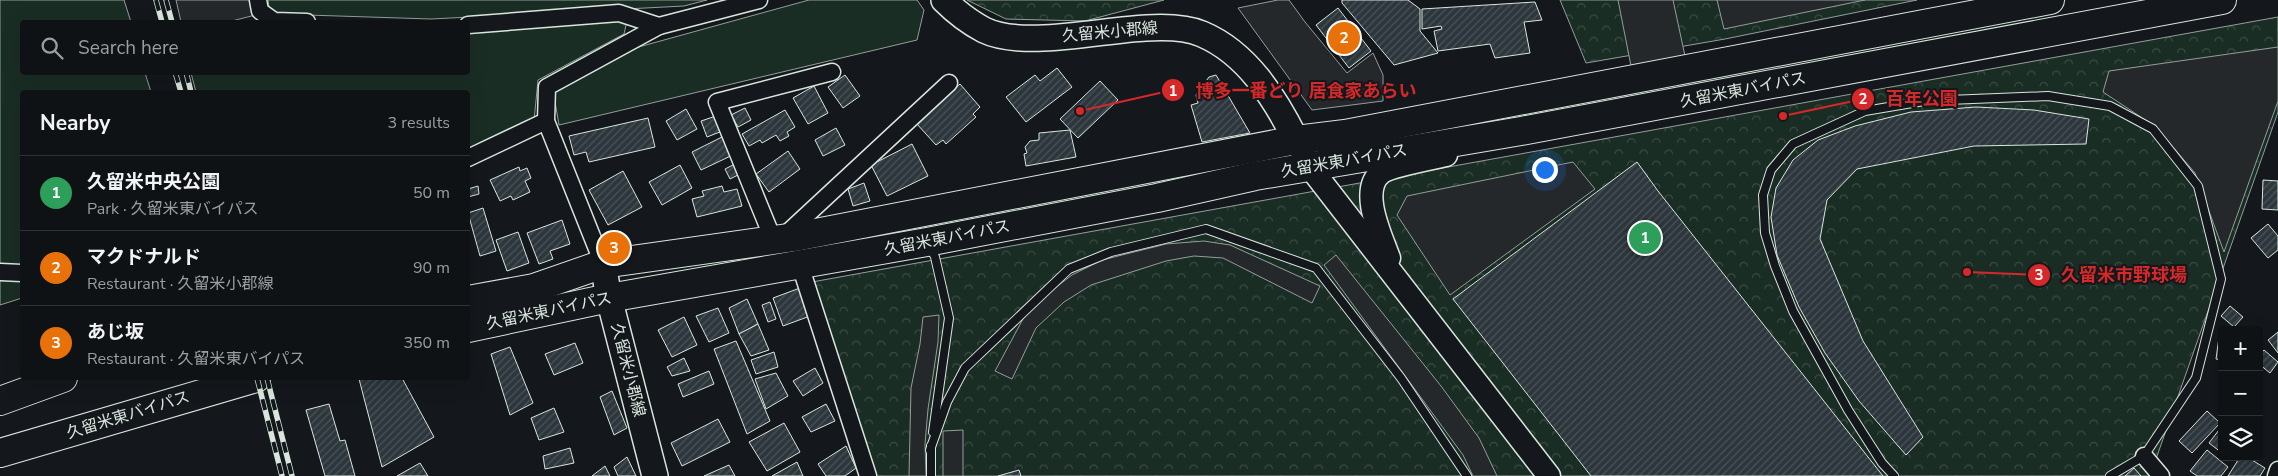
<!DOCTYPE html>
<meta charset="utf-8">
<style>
:root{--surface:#0f1215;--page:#1d2022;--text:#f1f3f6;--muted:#9b9ea0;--line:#2f3234;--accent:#0b8043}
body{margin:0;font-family:"Nunito Sans","Noto Sans JP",sans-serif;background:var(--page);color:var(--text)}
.controls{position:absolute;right:15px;bottom:15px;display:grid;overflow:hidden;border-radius:5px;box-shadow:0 5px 20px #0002}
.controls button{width:45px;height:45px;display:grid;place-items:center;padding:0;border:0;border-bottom:1px solid var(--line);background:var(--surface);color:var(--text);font:25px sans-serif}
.you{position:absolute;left:1544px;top:169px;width:18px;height:18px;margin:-12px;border:4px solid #fff;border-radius:50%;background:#1a73e8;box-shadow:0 0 0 8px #1a73e833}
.badge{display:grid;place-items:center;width:32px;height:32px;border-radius:50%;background:var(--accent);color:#fff;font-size:16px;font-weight:700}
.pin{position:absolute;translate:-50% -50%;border:2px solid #fff;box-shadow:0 1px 5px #0006}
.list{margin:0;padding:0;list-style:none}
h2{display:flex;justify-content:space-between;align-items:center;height:65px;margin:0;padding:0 20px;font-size:21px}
h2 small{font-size:16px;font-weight:400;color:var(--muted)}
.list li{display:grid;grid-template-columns:32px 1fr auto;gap:15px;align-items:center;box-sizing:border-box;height:75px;padding:0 20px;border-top:1px solid var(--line)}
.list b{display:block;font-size:19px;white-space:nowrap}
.list p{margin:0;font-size:16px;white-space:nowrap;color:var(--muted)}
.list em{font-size:16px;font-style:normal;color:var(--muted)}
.icon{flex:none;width:28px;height:28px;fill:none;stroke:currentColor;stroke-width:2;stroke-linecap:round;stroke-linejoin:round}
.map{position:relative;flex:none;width:2278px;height:476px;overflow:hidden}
.search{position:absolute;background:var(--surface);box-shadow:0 5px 20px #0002;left:20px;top:20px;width:450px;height:55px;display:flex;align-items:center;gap:12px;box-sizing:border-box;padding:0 18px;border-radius:5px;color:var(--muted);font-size:19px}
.panel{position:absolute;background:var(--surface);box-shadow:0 5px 20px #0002;left:20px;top:90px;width:450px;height:290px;border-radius:5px}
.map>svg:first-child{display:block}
</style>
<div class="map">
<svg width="2278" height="476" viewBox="0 0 2278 476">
<defs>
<pattern id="forest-crowns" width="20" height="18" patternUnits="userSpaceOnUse" patternTransform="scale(1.25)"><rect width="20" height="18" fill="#1a2d24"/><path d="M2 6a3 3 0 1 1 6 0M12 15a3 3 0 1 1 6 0" fill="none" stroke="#3b4b43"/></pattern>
<pattern id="building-hatch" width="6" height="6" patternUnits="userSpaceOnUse" patternTransform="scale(1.25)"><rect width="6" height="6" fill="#2c363c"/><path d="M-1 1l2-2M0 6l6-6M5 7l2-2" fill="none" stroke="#4a5358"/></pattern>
</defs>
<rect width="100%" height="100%" fill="#14181c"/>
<g fill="#1a2d24" stroke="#939e99">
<path d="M0 0H124L131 22H22V72L145 73 151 92H22V270L0 269Z"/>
<path d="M268 0H707L684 6 431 19 276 14 269 7Z"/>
<path d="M809 0H917L924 10 917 40 559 125 553 90 635 48Z"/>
<path d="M627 21 624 34 538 80 534 121 468 153V92H196L191 73 468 72V28Z"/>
<path d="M0 279 22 280V298L0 305Z"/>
</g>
<g fill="url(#forest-crowns)" stroke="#939e99">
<path d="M967 0H1164L1085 21 1006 19Z"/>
<path d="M1560 0H1917L1725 39 1586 63Z"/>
<path d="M2278 17V112L2150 476H876L812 282Z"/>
</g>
<g fill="#24282b" stroke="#939e99">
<path d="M176 0H264L267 12 228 22H181Z"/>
<path d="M1278 0H1289L1305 22 1347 73 1373 53 1383 75V101L1312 110 1238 8Z"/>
<path d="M1618 0H1673L1685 56 1631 66Z"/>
<path d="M1717 0H1865L1724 29Z"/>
<path d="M2278 47V101L2224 252 2195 173 2156 127 2103 92 2109 71Z"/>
<path d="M1573 162 1595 189 1450 295 1397 215 1407 196Z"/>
<path d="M1204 241 1230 245 1320 286 1312 303 1223 258 1194 256 1166 261 1091 285 1064 302 1036 328 1012 379 995 371 1023 319 1051 291 1072 275 1102 260 1166 244Z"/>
<path d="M1336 255 1441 386 1479 438 1497 476H1473L1463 455 1324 265Z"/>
<path d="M939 315 938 342 928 409 925 444 926 476H909L911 388 920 344 923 317Z"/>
<path d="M963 430V476H943V431Z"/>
</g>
<g fill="url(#building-hatch)" stroke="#d8e6dc">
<path d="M1342 0H1408L1420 9V31L1438 53 1394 65 1342 3Z"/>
<path d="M1535 2 1542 20 1524 22 1530 53 1495 58 1490 44 1438 51 1434 31 1442 29 1441 26 1422 29V9Z"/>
<path d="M1338 8 1371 51 1349 68 1316 25Z"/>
<path d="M1057 68 1072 87 1026 122 1006 97 1035 75 1040 81Z"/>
<path d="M845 75 860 96 843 108 828 87Z"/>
<path d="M1216 75 1250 133 1202 142 1191 105 1198 103 1196 95 1209 77Z"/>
<path d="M1100 81 1118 100 1078 138 1060 119Z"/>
<path d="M960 84 980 107 973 114 976 117 946 144 943 140 936 145 916 123Z"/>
<path d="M814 86 828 113 808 124 793 98Z"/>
<path d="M1976 107 2034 110 2089 119 2086 144 1974 146 1857 169 1827 200 1820 239 1863 341 1923 437 1906 455 1859 401 1825 353 1799 307 1777 255 1771 217 1776 188 1793 160 1818 140 1855 126 1911 112Z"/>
<path d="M745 108 751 120 738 127 731 115Z"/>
<path d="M686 109 697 129 677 140 666 121Z"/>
<path d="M785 110 795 127 787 132 789 136 780 141 776 135 762 143 760 140 749 146 742 134Z"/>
<path d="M719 115 725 130 707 137 701 121Z"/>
<path d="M648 118 655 147 589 162 586 152 574 155 569 136Z"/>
<path d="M836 128 845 145 823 156 815 140Z"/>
<path d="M1070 130 1076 157 1026 166 1024 154 1027 153 1025 147 1030 141 1039 140V133Z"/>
<path d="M728 134 737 153 701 170 692 152Z"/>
<path d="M912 144 928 176 887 196 871 165Z"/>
<path d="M788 151 800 169 769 192 756 174Z"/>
<path d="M741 161 746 171 730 179 725 169Z"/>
<path d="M1637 162 1658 191 1883 476H1591L1453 299Z"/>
<path d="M680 165 692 188 662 205 649 182Z"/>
<path d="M519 167 520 171 527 168 531 178 525 181 530 192 513 200 511 196 500 201 490 180Z"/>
<path d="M623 171 642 207 608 225 589 190Z"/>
<path d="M2263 180 2278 181V210L2262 209Z"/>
<path d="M864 183 870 201 853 206 848 189Z"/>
<path d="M478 186 479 194 468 197V189Z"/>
<path d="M722 186 724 192 737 189 742 206 697 217 692 199 704 196 702 191Z"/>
<path d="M483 208 496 251 480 256 468 213Z"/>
<path d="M562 220 570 244 550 251 553 259 539 264 527 233Z"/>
<path d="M2268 224 2278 236V250L2268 258 2251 238Z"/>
<path d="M518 232 529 263 507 271 496 240Z"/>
<path d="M800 288 810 316 783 326 773 298Z"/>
<path d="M747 299 758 324 739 334 729 308Z"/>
<path d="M770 302 776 319 768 322 762 305Z"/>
<path d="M2230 306 2243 317 2234 327 2221 316Z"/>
<path d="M718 308 729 333 709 342 696 316Z"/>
<path d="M684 317 697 345 672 357 658 330Z"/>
<path d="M758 324 769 350 751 356 739 334Z"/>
<path d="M2220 330H2222V360L2216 359Z"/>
<path d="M2278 332V353L2268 340Z"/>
<path d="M736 341 770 421 747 434 714 349Z"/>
<path d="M575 343 583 363 554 375 545 354Z"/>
<path d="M510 347 533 403 510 415 491 354Z"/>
<path d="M2264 350 2278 362 2270 373 2259 364V356Z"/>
<path d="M774 352 778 367 756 374 751 360Z"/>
<path d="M684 358 690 371 672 376 667 367Z"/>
<path d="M815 368 823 383 803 396 793 381Z"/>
<path d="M709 371 714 384 683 397 678 384Z"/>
<path d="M776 373 788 396 766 409 755 379Z"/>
<path d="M368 378H402L434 437 382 467 359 379Z"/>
<path d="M612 391 627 428 614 435 600 397Z"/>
<path d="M329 404 340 441 345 440 355 476H325L306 410Z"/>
<path d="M826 404 835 421 811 432 802 417Z"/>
<path d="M554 408 564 432 539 440 531 418Z"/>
<path d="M2207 411 2220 423 2192 453 2179 441Z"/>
<path d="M718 419 730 442 682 466 671 443Z"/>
<path d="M784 423 800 452 767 471 749 442Z"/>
<path d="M2222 426V453L2209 443Z"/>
<path d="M846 446 856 468 845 476H826L818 464Z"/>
<path d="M570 448 574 463 545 469 543 456Z"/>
<path d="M2207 450 2228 467 2221 476H2197L2190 471Z"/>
<path d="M627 457 636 476H618L614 467Z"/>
<path d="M2240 457H2247L2265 468 2260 476H2228Z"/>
<path d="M797 462 803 476H772Z"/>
<path d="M420 463 428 476H397Z"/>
<path d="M729 465 735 476H704Z"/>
<path d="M605 466 610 476H592Z"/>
<path d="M2134 468 2141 476H2125Z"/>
<path d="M1019 470 1021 476H998Z"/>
</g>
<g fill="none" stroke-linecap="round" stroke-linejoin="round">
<defs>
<g id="lane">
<path d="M930 247 935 257 949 318 933 432"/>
<path d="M931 446V476"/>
<path d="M930 450 947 402 965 368 1069 269 1111 252 1206 229 1316 268 1401 378 1467 476"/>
<path d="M1894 476 1882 463 1848 410 1793 311 1775 266 1765 233 1763 195 1771 170 1793 144 1865 111 1924 101 2048 96 2110 106 2153 129 2198 186 2221 279 2196 378 2144 456 2110 476"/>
</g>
<g id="street">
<path d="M258 0 260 11 274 21 307 22"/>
<path d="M468 25 619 13 659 26"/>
<path d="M468 158 546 121"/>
<path d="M784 236 949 83"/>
<path d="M773 239 717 102 832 72"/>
<path d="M603 264 546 121 547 87 659 26 759 0"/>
<path d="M800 265 868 476"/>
<path d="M0 272 22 273"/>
<path d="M2144 456 2161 476"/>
<path d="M2276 476 2278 470"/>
</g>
<g id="secondary">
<path d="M1296 140 1309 166 1549 476"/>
<path d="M1389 258C1381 236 1358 189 1382 172 1391 166 1433 158 1446 155"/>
</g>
<g id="primary">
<path d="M944 0C956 12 969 22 984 30 1023 49 1101 30 1146 28 1163 27 1186 27 1202 34 1247 53 1275 98 1296 140"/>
<path d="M603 264 609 298 655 476"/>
</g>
<g id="highway">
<path d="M468 300 534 288 603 264 795 237 1296 140 1345 134 2050 0"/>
<path d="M468 328 609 298 927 242 1157 198 1255 176 1521 131 2222 0"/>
<path d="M0 401 63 378"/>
<path d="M0 453 256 378"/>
</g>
</defs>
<use href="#lane" stroke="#d8e6dc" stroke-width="10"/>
<use href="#street" stroke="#d8e6dc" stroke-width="19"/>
<use href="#secondary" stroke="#d8e6dc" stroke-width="25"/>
<use href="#primary" stroke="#d8e6dc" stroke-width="28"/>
<use href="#highway" stroke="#d8e6dc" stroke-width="30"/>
<use href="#lane" stroke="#14181c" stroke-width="8"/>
<use href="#street" stroke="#14181c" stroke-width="16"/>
<use href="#secondary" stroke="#14181c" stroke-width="22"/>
<use href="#primary" stroke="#14181c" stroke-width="25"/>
<use href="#highway" stroke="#14181c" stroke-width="28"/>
<defs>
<g id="rail">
<path d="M156 0 162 22"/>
<path d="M166 0 172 22"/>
<path d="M175 72 181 92"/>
<path d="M186 72 191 92"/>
<path d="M257 378 282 476"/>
<path d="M267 378 292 476"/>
</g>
</defs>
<use href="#rail" stroke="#d8e6dc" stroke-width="5.5"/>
<use href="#rail" stroke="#14181c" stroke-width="4" stroke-dasharray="11" stroke-linecap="butt"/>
</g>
<g text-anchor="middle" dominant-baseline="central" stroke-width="4" stroke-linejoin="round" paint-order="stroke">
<g font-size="16" fill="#d8e6dc" stroke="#14181c">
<text transform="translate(1110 32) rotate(-5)">久留米小郡線</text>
<text transform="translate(1743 90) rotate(-11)">久留米東バイパス</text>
<text transform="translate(1344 161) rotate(-10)">久留米東バイパス</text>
<text transform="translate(947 238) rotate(-11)">久留米東バイパス</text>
<text transform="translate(549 311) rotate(-12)">久留米東バイパス</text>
<text transform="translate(628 370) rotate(76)">久留米小郡線</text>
<text transform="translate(128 415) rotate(-17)">久留米東バイパス</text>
</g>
</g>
<path fill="none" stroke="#d62828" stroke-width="2" d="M1080 111L1173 90M1783 116L1863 99M1967 272L2039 275"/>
<g fill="#d62828" stroke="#14181c" stroke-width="2">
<circle cx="1080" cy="111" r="5"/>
<circle cx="1783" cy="116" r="5"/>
<circle cx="1967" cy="272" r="5"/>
<circle cx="1173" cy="90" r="12"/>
<circle cx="1863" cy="99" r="12"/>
<circle cx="2039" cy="275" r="12"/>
</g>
<g font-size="15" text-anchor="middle" font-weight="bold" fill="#fff">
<text x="1173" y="96">1</text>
<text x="1863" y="104">2</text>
<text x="2039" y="280">3</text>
</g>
<g font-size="18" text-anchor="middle" font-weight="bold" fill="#d62828" stroke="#14181c" stroke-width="4" stroke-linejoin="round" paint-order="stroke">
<text x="1306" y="97">博多一番どり 居食家あらい</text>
<text x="1922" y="105">百年公園</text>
<text x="2124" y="281">久留米市野球場</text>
</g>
</svg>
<div class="controls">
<button>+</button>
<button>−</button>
<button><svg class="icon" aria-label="layers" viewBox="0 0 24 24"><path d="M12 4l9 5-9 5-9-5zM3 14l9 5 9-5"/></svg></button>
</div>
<div class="you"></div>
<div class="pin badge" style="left:1645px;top:238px;background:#2e9e5b">1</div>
<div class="pin badge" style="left:1344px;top:38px;background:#e8710a">2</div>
<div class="pin badge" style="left:614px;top:248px;background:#e8710a">3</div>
<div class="search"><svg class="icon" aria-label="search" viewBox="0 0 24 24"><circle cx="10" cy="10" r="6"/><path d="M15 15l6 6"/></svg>Search here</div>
<section class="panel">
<h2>Nearby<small>3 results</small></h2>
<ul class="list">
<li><span class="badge" style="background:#2e9e5b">1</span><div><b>久留米中央公園</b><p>Park · 久留米東バイパス</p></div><em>50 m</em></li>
<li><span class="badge" style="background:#e8710a">2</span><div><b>マクドナルド</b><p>Restaurant · 久留米小郡線</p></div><em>90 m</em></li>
<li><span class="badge" style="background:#e8710a">3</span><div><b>あじ坂</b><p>Restaurant · 久留米東バイパス</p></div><em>350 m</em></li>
</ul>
</section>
</div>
